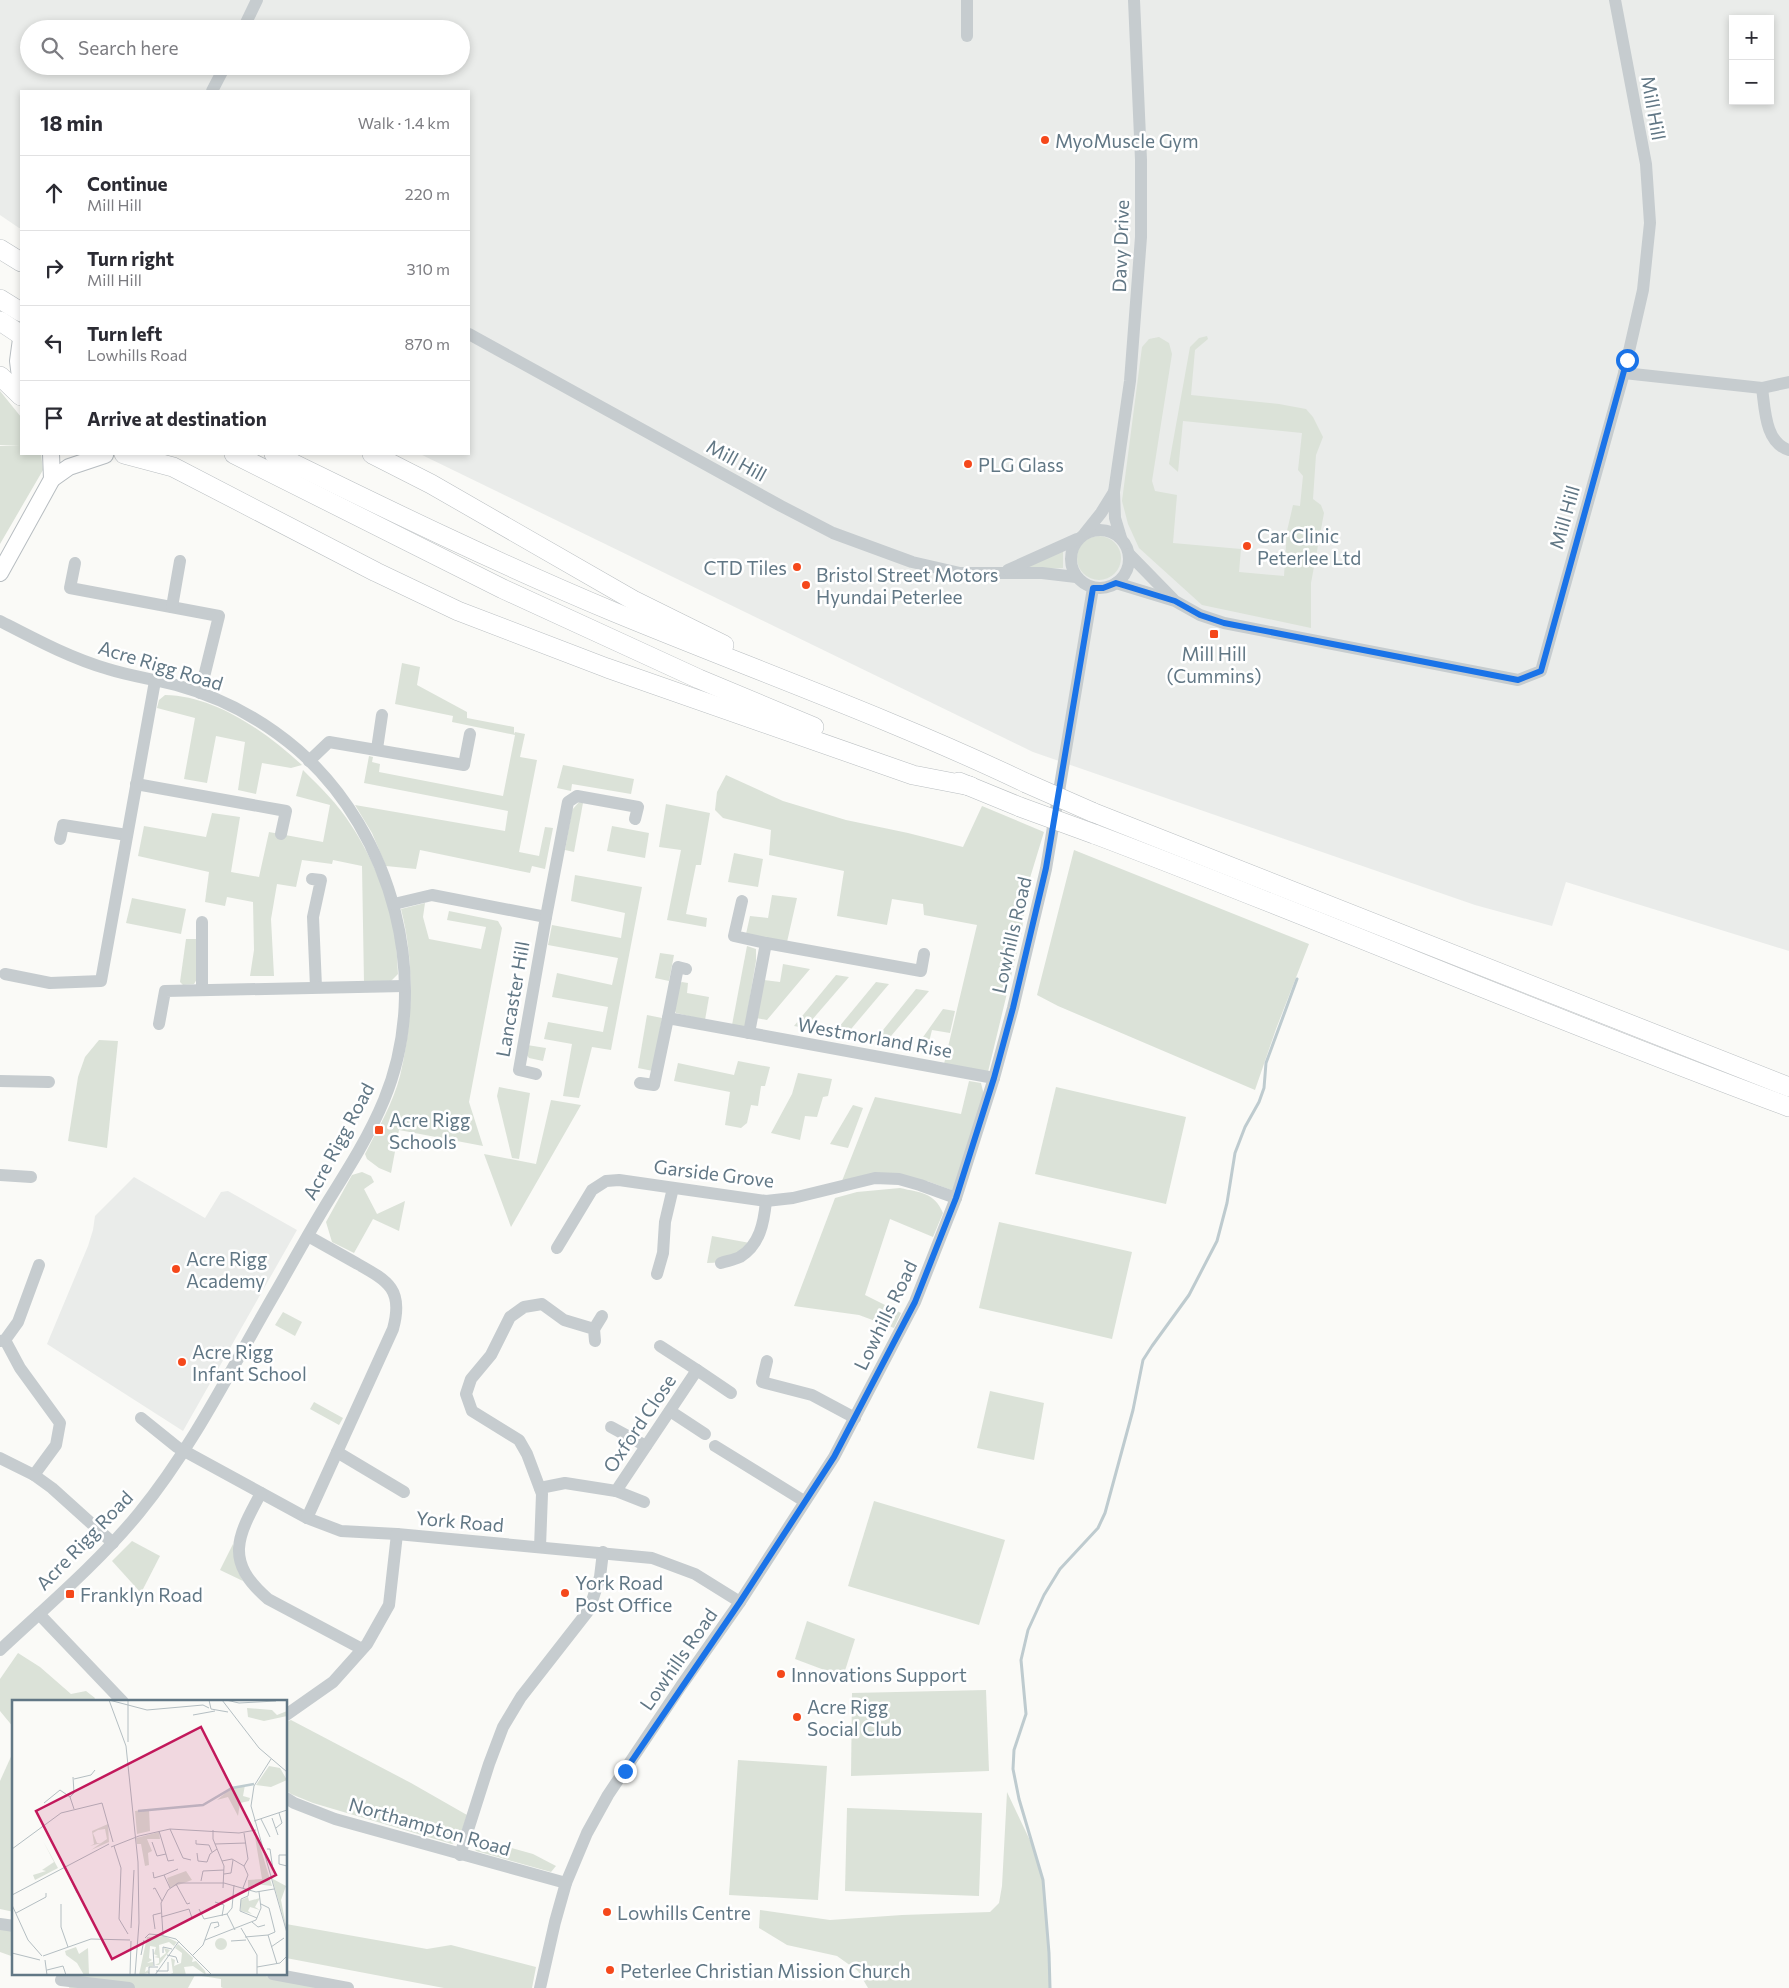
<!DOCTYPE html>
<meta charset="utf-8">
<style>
:root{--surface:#fff;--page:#f7f7f7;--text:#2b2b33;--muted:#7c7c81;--line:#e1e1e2}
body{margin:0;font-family:Commissioner,sans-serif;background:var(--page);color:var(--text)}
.controls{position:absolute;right:15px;top:15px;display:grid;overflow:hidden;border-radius:0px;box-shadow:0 2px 8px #0003}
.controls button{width:45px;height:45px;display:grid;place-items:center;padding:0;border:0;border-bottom:1px solid var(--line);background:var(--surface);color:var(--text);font:25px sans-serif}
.stop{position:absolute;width:15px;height:15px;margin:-11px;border:4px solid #1a73e8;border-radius:50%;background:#fff}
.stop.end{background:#1a73e8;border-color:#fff;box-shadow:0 1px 5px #0008}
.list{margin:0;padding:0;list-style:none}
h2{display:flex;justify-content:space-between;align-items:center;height:65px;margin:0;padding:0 20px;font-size:21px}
h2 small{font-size:16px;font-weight:400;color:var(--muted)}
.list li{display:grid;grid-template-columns:32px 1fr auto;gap:15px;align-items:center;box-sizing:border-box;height:75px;padding:0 20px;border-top:1px solid var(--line)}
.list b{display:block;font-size:19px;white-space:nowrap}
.list p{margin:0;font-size:16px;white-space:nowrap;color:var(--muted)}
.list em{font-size:16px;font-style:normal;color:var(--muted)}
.icon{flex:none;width:28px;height:28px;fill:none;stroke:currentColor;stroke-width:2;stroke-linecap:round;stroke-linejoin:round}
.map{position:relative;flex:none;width:1789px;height:1988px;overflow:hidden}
.search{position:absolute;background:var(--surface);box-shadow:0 2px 8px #0003;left:20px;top:20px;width:450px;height:55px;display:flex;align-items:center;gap:12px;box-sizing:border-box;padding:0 18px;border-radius:28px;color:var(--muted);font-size:19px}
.panel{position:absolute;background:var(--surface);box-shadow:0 2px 8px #0003;left:20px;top:90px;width:450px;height:365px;border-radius:0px}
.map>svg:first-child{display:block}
</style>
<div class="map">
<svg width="1789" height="1988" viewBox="0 0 1789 1988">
<rect width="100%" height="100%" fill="#fafaf7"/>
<g fill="#eaecea" fill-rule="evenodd">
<path d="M0 0H1789V951L1566 882 1552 926 1475 905 1033 752 420 454H469V91H21V228H19L0 215ZM1733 19H1770V101H1733ZM29 29H461V66H29Z"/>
<path d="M134 1177 205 1218 221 1192 228 1191 297 1230 183 1431 47 1344 88 1246 93 1230 95 1216Z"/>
</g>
<g fill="#dbe2d8">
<path d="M1207 336 1208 339 1195 350 1191 395 1279 404 1306 409 1313 417 1323 437 1316 455 1313 499 1321 505 1324 513 1311 583V628L1202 605 1139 548 1128 524 1122 501 1142 347 1149 339 1159 337 1169 343 1172 354 1152 481 1155 491 1177 495 1173 543 1241 549 1239 572 1284 576 1287 531 1293 505 1300 506 1303 476 1298 470 1302 433 1183 421 1178 472 1169 464 1190 347 1199 338Z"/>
<path d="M0 391 21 417V454H41L43 470 0 544V446L20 445H0Z"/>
<circle cx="1099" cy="558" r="22"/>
<path d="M1063 551V568L1026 569V567Z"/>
<path d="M402 663 420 667 417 685 467 712V718L514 727V734L515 732 525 734 520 757 537 760 519 852 539 856 545 827 553 828 545 869 532 866 530 873 420 850 416 869 386 866 372 833 355 805 505 831 508 811 364 783 369 756 373 757 372 762 380 764 379 772 503 796 515 735 452 722 453 716 395 704Z"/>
<path d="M165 695C216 696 266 732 302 765L291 768 262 763 256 794 238 790 245 742 216 736 207 783 184 779 195 718 157 708 159 700Z"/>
<path d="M563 765 634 779 631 794 572 784 571 791 557 788Z"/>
<path d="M303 770C320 787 338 804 351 825 372 857 389 897 395 935 397 948 397 961 398 974L389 983H364L362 866 333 860 332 864 302 860 296 887 277 884 271 919 274 976H250L254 950 253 902 227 897 225 906 205 902 209 872 138 856 144 826 206 837 212 813 240 817 231 872 259 877 269 832 323 842 330 805 296 796Z"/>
<path d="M726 775 783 801 846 820 908 833 963 847 982 806 1044 832 1026 891 1022 931 988 1072 944 1064 977 925 924 915 923 904 892 899 887 925 837 916 844 871 769 855 771 830 723 818 715 810 717 792Z"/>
<path d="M579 802 583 803 574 852 565 850 572 810Z"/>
<path d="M666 804 710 813 701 865H696L686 914 707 918 706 927 667 920 681 850 659 847Z"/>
<path d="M612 826 649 833 645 858 607 851Z"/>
<path d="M1074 850 1309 944 1276 1029 1255 1090 1058 1006 1037 995Z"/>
<path d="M734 853 763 859 758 887 728 882Z"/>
<path d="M575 875 642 887 611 1050 592 1047 579 1098 563 1096 572 1044 544 1039 548 1022 603 1032 608 1007 552 997 557 973 612 985 618 958 548 945 552 925 621 938 625 913 571 901Z"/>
<path d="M772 895 797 898 787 942 746 934 750 916 768 918Z"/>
<path d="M132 898 186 909 181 934 126 923Z"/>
<path d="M425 903 423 917 429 939 481 949 486 927 447 920 449 911 498 921 502 928 469 1102 483 1146 399 1130 391 1173 379 1168 367 1159 365 1154C378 1129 393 1103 400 1076 413 1021 415 964 401 909Z"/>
<path d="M186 939H197V979L194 984 183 985 180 982Z"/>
<path d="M747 946 756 949V961L745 1027 732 1025Z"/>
<path d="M660 953 674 955 669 981 655 978Z"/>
<path d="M783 964 810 969 767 1020 756 1018 764 980 780 982Z"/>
<path d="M836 975 849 977 805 1028 794 1026Z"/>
<path d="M682 982 688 983 687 993 709 997 705 1020 676 1013 674 1009 678 984Z"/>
<path d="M876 982 889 984 846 1035 834 1033Z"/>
<path d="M916 989 929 991 886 1042 875 1040Z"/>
<path d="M943 1009 955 1011 950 1033 932 1030 927 1050 916 1047Z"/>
<path d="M647 1015 662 1018 653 1071 638 1068Z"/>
<path d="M99 1040 118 1041 107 1148 68 1141 78 1077 85 1057Z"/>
<path d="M527 1045 546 1048 543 1061 529 1058 526 1054Z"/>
<path d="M738 1061 770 1067 765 1086H761L758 1106 751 1105 747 1123 741 1128 725 1125 730 1092 674 1081 678 1063 734 1075Z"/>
<path d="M798 1073 832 1079 828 1096 823 1097 817 1117 805 1116 800 1140 771 1133 792 1094Z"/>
<path d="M969 1081 981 1083 984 1095 954 1191 927 1181H842L875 1097 961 1114Z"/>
<path d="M499 1087 530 1093 519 1159 512 1158 497 1096Z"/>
<path d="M1056 1087 1186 1117 1166 1204 1035 1174Z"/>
<path d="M551 1100 581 1105 511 1227 484 1154 536 1164Z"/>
<path d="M853 1105 863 1108 848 1148 830 1144Z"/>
<path d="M362 1172 371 1176 374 1182 364 1189 377 1214 405 1201 399 1231 373 1219 354 1253 332 1242 326 1222 352 1175Z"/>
<path d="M900 1188C921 1193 934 1192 943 1213L933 1237 890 1219 865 1295 901 1313 894 1328 859 1315 794 1306 835 1198 857 1192Z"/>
<path d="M999 1222 1132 1252 1112 1339 979 1308Z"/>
<path d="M712 1236 750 1243C737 1257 726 1263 707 1263Z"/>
<path d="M283 1312 302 1322 295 1336 275 1325Z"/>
<path d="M990 1391 1044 1403 1034 1460 977 1448Z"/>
<path d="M314 1402 343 1418 339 1425 310 1409Z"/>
<path d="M874 1501 1005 1540 979 1625 848 1586Z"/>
<path d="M132 1541 160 1556 141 1593 112 1561Z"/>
<path d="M233 1544 238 1571 243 1581 220 1570Z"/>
<path d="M807 1621 855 1639 843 1677 795 1659Z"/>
<path d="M18 1653 40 1667 71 1694 86 1691 95 1698 93 1702H14V1728L0 1711V1679Z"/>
<path d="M986 1690 989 1771 851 1776 852 1693Z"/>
<path d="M291 1720 411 1783 467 1815 459 1839 452 1844 313 1803 291 1794 286 1790V1722Z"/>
<path d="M14 1750V1912L0 1909V1781Z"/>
<path d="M738 1760 827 1766 818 1900 729 1895Z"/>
<path d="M1007 1792 1035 1851 1043 1880 1049 1953 1050 1988H868L858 1971 837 1956 787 1945 759 1928 760 1910 830 1920 902 1915 990 1912 999 1903 1002 1886Z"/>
<path d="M847 1808 982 1813 979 1896 845 1891Z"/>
<path d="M473 1837 533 1854 556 1866 551 1872 476 1851 471 1843Z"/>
<path d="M286 1924 427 1949 451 1945 536 1967 532 1988H444L286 1958Z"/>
<path d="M0 1928 14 1931V1957L0 1952Z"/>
<path d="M73 1974H256L322 1988H223L221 1987V1979L195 1975 188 1988H135L111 1982 109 1988H69Z"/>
</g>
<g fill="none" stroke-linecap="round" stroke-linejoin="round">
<path stroke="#becbcf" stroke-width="3" d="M1050 1988 1049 1953 1043 1880 1019 1799 1013 1769 1014 1750 1026 1714 1021 1660 1028 1630 1044 1595 1060 1569 1098 1528 1105 1513 1133 1410 1143 1360 1152 1346 1189 1295 1217 1241 1227 1203 1235 1153 1245 1127 1259 1102 1264 1088 1266 1063 1297 979"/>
<defs>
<g id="major">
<path d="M21 339 18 361 21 385"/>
<path d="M52 479 69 467 105 455"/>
<path d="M0 573 52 479 51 454"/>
</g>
<g id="highway">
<path d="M0 249 21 262"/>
<path d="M0 299 21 312"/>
<path d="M0 321 21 335"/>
<path d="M0 376 21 396"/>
<path d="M124 454 173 467 376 572 458 611 607 668 913 775 970 786"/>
<path d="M234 454 503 589 699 679 814 727"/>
<path d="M274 454C386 509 499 564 614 612 752 669 892 719 1026 783"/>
<path d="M372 454 431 484 633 600 724 645"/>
<path d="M959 782 1020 807"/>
<path d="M1092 812 1789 1087"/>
<path d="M1094 834C1327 922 1556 1021 1789 1107"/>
</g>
</defs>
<use href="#major" stroke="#b7bdc1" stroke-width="18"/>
<use href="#highway" stroke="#b9bec1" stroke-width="20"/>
<g stroke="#c6cccf" stroke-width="12">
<path d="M243 29 257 0"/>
<path d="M967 36V0"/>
<path d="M212 91 225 66"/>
<path d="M469 334 781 506 833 533 912 562 960 573H1042L1076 577"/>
<path d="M1624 373 1762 388 1789 382"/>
<path d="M1762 388C1765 409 1765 443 1789 450"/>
<circle cx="1100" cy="559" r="29"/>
<path d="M1085 533 1101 513 1114 492"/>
<path d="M1121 538 1115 518 1114 492 1130 381 1141 237V160L1134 0"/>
<path d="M1129 554 1173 599"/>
<path d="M75 563 70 588 219 616 200 693"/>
<path d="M1008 570 1077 539"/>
<path d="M1116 583 1175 601 1200 615 1224 623 1518 680 1541 671 1624 373 1643 290 1650 223 1646 164 1615 0"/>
<path d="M172 607 180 561"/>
<path d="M0 621C35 639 70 658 108 669 130 676 153 679 176 685 220 697 263 720 298 750 393 833 433 982 384 1100 370 1134 350 1166 330 1198 312 1227 295 1258 278 1288 234 1363 194 1446 139 1513 98 1563 47 1606 0 1650"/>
<path d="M377 749 382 715"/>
<path d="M309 761 329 742 464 765 470 734"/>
<path d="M136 784 286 811 281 834"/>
<path d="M60 839 63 825 127 835"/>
<path d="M312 879 321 880 313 917 316 987"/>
<path d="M742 901 734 936 766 943"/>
<path d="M394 904 432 895 546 917 519 1070 536 1074"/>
<path d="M546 917 568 802 577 796 638 807 635 819"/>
<path d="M202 922V990"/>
<path d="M5 974 50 983 101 981 155 681"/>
<path d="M668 1018 678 967 686 969"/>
<path d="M159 1024 165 991 404 986"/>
<path d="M749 1033 766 943 921 971 924 954"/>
<path d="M0 1081 49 1082"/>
<path d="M640 1083 654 1085 668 1018 994 1078"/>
<path d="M0 1175 31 1177"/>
<path d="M557 1248 592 1190 606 1181 619 1180 766 1201 793 1198 875 1178 899 1179 920 1185 956 1198"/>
<path d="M721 1263C726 1261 734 1260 740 1257 760 1245 764 1222 766 1201"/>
<path d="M657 1274 663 1253 665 1222 673 1188"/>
<path d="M594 1329 602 1316"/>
<path d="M5 1340 20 1368 60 1423 56 1445 34 1475"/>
<path d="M0 1341 5 1340 18 1322 39 1265"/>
<path d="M660 1346 697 1370"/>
<path d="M767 1361 762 1382 812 1395 855 1418"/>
<path d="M670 1411 705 1434"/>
<path d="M141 1418 177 1447 307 1518 341 1531 397 1534 652 1558 695 1574 740 1602"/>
<path d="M611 1427 646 1446"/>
<path d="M715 1446 804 1501"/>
<path d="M337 1452 404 1492"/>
<path d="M0 1458 34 1475 52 1488 113 1543"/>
<path d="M540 1488 565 1483 616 1491 697 1370 731 1393"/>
<path d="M616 1491 644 1502"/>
<path d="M261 1493C237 1537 224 1561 268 1599L362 1649"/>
<path d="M307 1518 393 1329C404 1289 388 1281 356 1263 340 1254 324 1245 308 1236"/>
<path d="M540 1547 542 1494 527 1454 519 1440 472 1411 466 1394 471 1379 491 1355 510 1317 524 1307 542 1304 564 1320 594 1329 595 1341"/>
<path d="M39 1614 123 1702"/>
<path d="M286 1715 333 1682 367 1644 389 1605 397 1534"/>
<path d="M286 1798 294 1803 335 1819 566 1883"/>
<path d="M460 1855 489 1764 503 1727 521 1697 589 1610 600 1577 603 1552"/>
<path d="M0 1924 14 1926"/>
<path d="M273 1974 348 1988"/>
<path d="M61 1980 129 1988"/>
<path d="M540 1988 555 1922 566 1883 587 1833 608 1795 681 1686 740 1602 834 1457 915 1302 956 1198 994 1078 1013 1008 1046 869 1093 588"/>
</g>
<use href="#major" stroke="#fff" stroke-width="16"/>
<use href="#highway" stroke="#fff" stroke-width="19"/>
<defs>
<g id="highway-bridge">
<path d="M1026 783 1092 812"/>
<path d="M1020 807 1094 834"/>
</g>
</defs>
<use href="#highway-bridge" stroke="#b9bec1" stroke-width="20" stroke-linecap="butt"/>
<use href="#highway-bridge" stroke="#fff" stroke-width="19"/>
</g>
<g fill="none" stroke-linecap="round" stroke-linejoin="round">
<path stroke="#1a73e8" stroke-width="6" d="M625 1771 740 1602 834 1457 915 1302 956 1198 994 1078 1013 1008 1046 868 1093 588H1103L1116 583 1175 601 1200 615 1224 623 1518 680 1541 671 1627 360"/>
</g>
<g fill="#f5481b" stroke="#fff" stroke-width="2">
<circle cx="1045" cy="140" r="5"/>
<circle cx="968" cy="464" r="5"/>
<circle cx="1247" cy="546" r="5"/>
<circle cx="797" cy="567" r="5"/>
<circle cx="806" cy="585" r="5"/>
<rect x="1209" y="629" width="10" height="10" rx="2.5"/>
<rect x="374" y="1125" width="10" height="10" rx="2.5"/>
<circle cx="176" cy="1269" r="5"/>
<circle cx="182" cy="1362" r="5"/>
<circle cx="565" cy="1593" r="5"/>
<rect x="65" y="1589" width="10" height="10" rx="2.5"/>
<circle cx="781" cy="1674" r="5"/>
<circle cx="797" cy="1717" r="5"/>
<circle cx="607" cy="1912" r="5"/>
<circle cx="610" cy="1970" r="5"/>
</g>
<g text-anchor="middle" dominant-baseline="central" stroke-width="5" stroke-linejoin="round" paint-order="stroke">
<g font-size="19" fill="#617785" stroke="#fff">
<text transform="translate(1654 108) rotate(80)">Mill Hill</text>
<text transform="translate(1120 246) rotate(-88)">Davy Drive</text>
<text transform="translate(737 460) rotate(29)">Mill Hill</text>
<text transform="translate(1564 517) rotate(-74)">Mill Hill</text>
<text transform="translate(161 665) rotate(17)">Acre Rigg Road</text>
<text transform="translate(1011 935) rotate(-77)">Lowhills Road</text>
<text transform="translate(512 999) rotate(-80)">Lancaster Hill</text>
<text transform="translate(875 1037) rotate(10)">Westmorland Rise</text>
<text transform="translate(338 1141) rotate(-62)">Acre Rigg Road</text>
<text transform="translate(714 1173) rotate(7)">Garside Grove</text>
<text transform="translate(885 1315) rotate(-64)">Lowhills Road</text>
<text transform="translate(639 1423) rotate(-56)">Oxford Close</text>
<text transform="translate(460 1521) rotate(5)">York Road</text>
<text transform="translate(84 1540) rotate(-46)">Acre Rigg Road</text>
<text transform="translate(678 1659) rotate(-55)">Lowhills Road</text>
<text transform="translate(430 1826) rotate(16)">Northampton Road</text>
</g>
<g font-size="19" fill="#617785" stroke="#fff" text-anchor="start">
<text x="1055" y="140">MyoMuscle Gym</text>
<text x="978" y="464">PLG Glass</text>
<text x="1257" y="535">Car Clinic<tspan x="1257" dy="22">Peterlee Ltd</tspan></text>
<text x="787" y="567" text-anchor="end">CTD Tiles</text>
<text x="816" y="574">Bristol Street Motors<tspan x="816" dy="22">Hyundai Peterlee</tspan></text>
<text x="1214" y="653" text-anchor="middle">Mill Hill<tspan x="1214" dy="22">(Cummins)</tspan></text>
<text x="389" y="1119">Acre Rigg<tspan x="389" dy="22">Schools</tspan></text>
<text x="186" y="1258">Acre Rigg<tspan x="186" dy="22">Academy</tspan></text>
<text x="192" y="1351">Acre Rigg<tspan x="192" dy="22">Infant School</tspan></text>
<text x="575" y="1582">York Road<tspan x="575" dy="22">Post Office</tspan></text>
<text x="80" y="1594">Franklyn Road</text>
<text x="791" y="1674">Innovations Support</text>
<text x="807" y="1706">Acre Rigg<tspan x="807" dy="22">Social Club</tspan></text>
<text x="617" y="1912">Lowhills Centre</text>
<text x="620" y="1970">Peterlee Christian Mission Church</text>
</g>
</g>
<g transform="translate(12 1700)">
<rect width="275" height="275" fill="#fafaf7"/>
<path d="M235 8 260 10 265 15 275 11V16L252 21 236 17ZM257 66 268 68 275 80 259 87 244 85ZM233 85 231 96 238 98 237 101 228 103 226 116 216 97 205 100 217 90ZM137 109 138 131 125 134 123 111ZM96 124 97 142 79 150 95 139 93 129 86 130 81 133 85 143H89L78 146 82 144 80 131ZM242 131 244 133 260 186 243 184 236 188V180L250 179ZM147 132 148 139H135L140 151 136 153 137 165 133 166 129 144H125L124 138ZM31 141 46 168 23 180 21 175 34 171 30 170 42 162ZM174 171 180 180 158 188 155 178ZM258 171 261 179 274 186 269 200 275 231ZM236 197 237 201 248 198 243 207 248 210 238 207 236 211 240 214 229 211V200ZM152 236 165 242 162 246 157 242 147 245 148 258 154 253 152 248 158 250 147 265H143L147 263V258L142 257 146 256 142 254 144 247 138 246 137 258 140 260 135 263 141 262V266L134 267 133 272 136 270 137 273 127 275 135 237ZM203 244a6 6 0 1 1 12 0a6 6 0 1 1-12 0ZM166 244 181 258 180 262 184 261 193 271 194 275 181 266 172 267 174 275H156L161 273 159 258 163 260 162 266 169 263 170 253 163 248ZM64 247 67 254 76 248 77 275H72L65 263 54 255 53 251Z" fill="#dbe2d8"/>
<path fill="none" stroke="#becbcf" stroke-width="2.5" d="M126 111 191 105 220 88 242 84"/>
<path fill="none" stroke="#b4bec2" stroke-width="1" d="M97 0 114 46 126 162 127 223 123 275M97 0 135 10 191 5 197 8M116 0V42M197 0 199 9 216 12M210 0 247 48 275 72M214 0 227 3 264 1M181 15 203 11M259 59 242 86 239 106 275 233M62 79 79 75 83 70M58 97 62 93 61 77M32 103 48 90 58 97 62 109M260 118 266 135M249 119 258 137M242 121 275 110M264 128 270 123 267 113M158 129 171 158 179 160M201 130V139L212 166 211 188M147 131 156 161 162 160M232 133 236 159 232 166M184 140V144L197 145 200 152M140 142 145 156 154 154M203 144 234 143M102 146 109 168 107 219 116 234M99 147 127 136 158 129 227 133 244 130M0 149 49 113 90 103 101 142M255 149H258L261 170M185 153 186 161 195 162 198 154 205 149M210 161 220 159 232 166 236 175 231 188M52 165 65 193M275 166 267 164V155H275M141 172 142 178 152 175M212 174 219 173 221 160M189 181 191 171 212 170M164 184 175 204 178 203M158 188 152 175 166 169M141 189 143 188 150 201M237 190 236 196 229 199 228 211 245 218M0 195 97 144M203 202 212 205 210 216M49 204V227L56 247M0 205 16 240 30 256M187 209 192 219 215 214 220 208 222 185M4 213 34 197V193M215 214 223 230M149 217 177 209 180 218M240 222 246 227 253 225M119 228 122 170M229 228 245 255V275M143 229 141 215 149 213M151 235 149 203 156 190 166 183H212L244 192 262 189M256 235 265 264M233 237 256 235 263 232 257 208 249 204M133 238 137 234 148 235 164 239 200 275M193 240 244 220 249 208 247 192M219 241 234 240M259 247 272 238M141 249 142 266M0 253 28 260M151 253V247L160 249M129 255 132 240M155 255 164 257 166 263M181 255 191 245 199 223 206 222 207 226 202 228M31 256 79 239 118 240M33 260 35 275M245 267 268 263 275 256M35 270 51 266 54 275M144 271H156V262M118 275 119 241M137 275V267H146M143 275 167 241"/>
<path fill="#c2185b" fill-opacity="0.15" stroke="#c2185b" stroke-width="2.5" d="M189 27 264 175 100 259 24 111Z"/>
<rect width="275" height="275" fill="none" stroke="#617785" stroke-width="2.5"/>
</g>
</svg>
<div class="controls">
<button>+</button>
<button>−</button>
</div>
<div class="stop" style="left:1627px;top:360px"></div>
<div class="stop end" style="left:625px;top:1771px"></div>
<div class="search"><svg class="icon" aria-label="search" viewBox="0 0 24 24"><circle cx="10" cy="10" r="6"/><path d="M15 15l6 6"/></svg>Search here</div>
<section class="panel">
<h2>18 min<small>Walk · 1.4 km</small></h2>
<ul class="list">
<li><svg class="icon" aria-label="ahead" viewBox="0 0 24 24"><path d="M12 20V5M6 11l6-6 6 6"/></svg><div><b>Continue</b><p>Mill Hill</p></div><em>220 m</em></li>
<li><svg class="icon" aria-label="right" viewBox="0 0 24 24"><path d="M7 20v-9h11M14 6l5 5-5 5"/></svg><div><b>Turn right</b><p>Mill Hill</p></div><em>310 m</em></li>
<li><svg class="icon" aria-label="left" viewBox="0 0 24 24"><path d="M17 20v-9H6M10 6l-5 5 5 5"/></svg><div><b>Turn left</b><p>Lowhills Road</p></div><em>870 m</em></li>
<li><svg class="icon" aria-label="arrive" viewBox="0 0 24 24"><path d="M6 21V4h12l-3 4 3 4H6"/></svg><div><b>Arrive at destination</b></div></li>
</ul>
</section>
</div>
